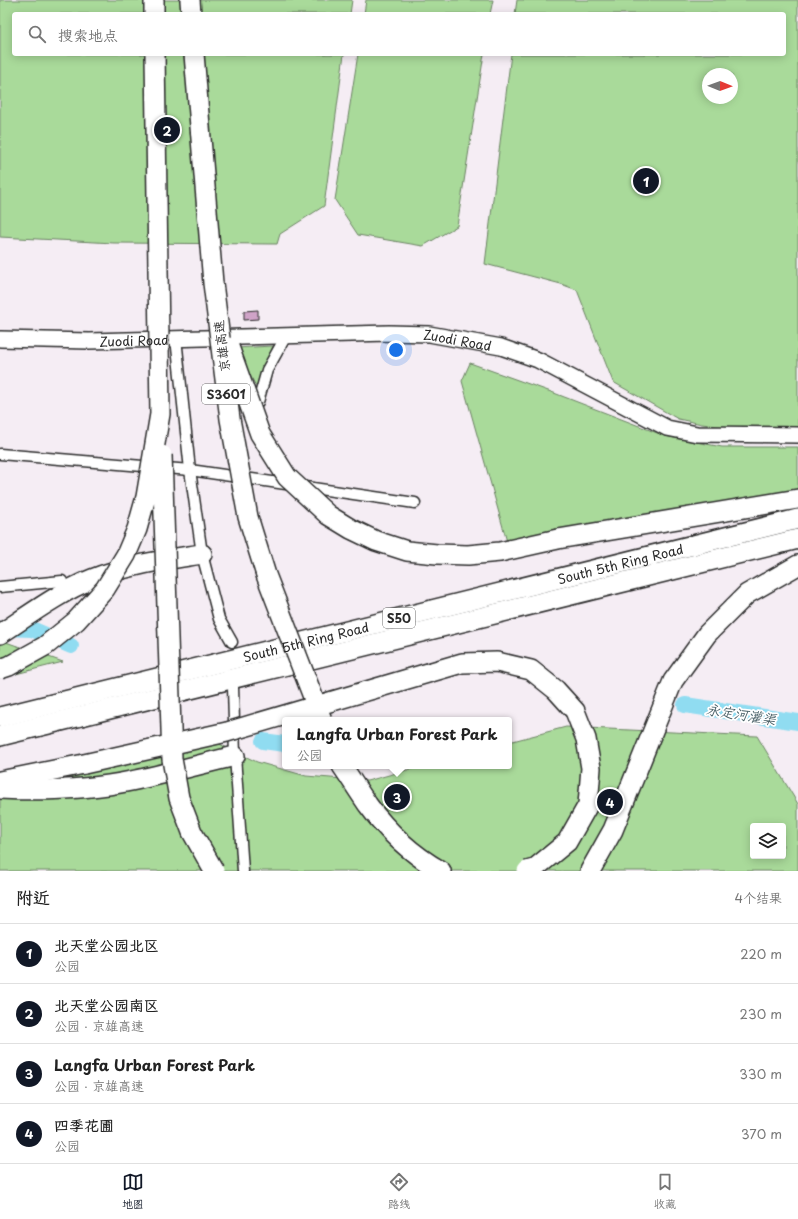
<!DOCTYPE html>
<html lang="zh">
<meta charset="utf-8">
<style>
:root{--surface:#fff;--page:#f6f6f6;--text:#222;--muted:#767676;--line:#e0e0e0;--accent:#111827}
body{margin:0;font-family:"Playpen Sans","LXGW WenKai TC",sans-serif;background:var(--page);color:var(--text)}
.controls{position:absolute;right:12px;bottom:12px;display:grid;overflow:hidden;border-radius:4px;box-shadow:0 2px 10px #0003}
.controls button{width:36px;height:36px;display:grid;place-items:center;padding:0;border:0;border-bottom:1px solid var(--line);background:var(--surface);color:var(--text);font:20px sans-serif}
.compass{position:absolute;left:702px;top:68px;width:36px;height:36px;border-radius:50%;background:var(--surface);box-shadow:0 2px 10px #0003;rotate:91deg}
.you{position:absolute;left:396px;top:350px;width:14px;height:14px;margin:-10px;border:3px solid #fff;border-radius:50%;background:#1a73e8;box-shadow:0 0 0 6px #1a73e833}
.badge{display:grid;place-items:center;width:26px;height:26px;border-radius:50%;background:var(--accent);color:#fff;font-size:13px;font-weight:700}
.pin{position:absolute;translate:-50% -50%;border:2px solid #fff;box-shadow:0 1px 4px #0006}
.popup{position:absolute;left:282px;top:717px;width:230px;height:52px;box-sizing:border-box;display:grid;place-content:center;border-radius:4px;background:var(--surface);filter:drop-shadow(0 1px 3px #0005);font-size:13px;white-space:nowrap;color:var(--muted)}
.popup b{font-size:15px;color:var(--text)}
.popup::after{content:'';position:absolute;left:50%;top:100%;margin-left:-8px;border:8px solid transparent;border-top-color:var(--surface)}
.list{margin:0;padding:0;list-style:none}
h2{display:flex;justify-content:space-between;align-items:center;height:52px;margin:0;padding:0 16px;font-size:17px}
h2 small{font-size:13px;font-weight:400;color:var(--muted)}
.list li{display:grid;grid-template-columns:26px 1fr auto;gap:12px;align-items:center;box-sizing:border-box;height:60px;padding:0 16px;border-top:1px solid var(--line)}
.list b{display:block;font-size:15px;white-space:nowrap}
.list p{margin:0;font-size:13px;white-space:nowrap;color:var(--muted)}
.list em{font-size:13px;font-style:normal;color:var(--muted)}
.icon{flex:none;width:22px;height:22px;fill:none;stroke:currentColor;stroke-width:2;stroke-linecap:round;stroke-linejoin:round}
.map{position:relative;flex:none;width:798px;height:871px;overflow:hidden}
.search{position:absolute;background:var(--surface);box-shadow:0 2px 10px #0003;left:12px;right:12px;top:12px;height:44px;display:flex;align-items:center;gap:10px;box-sizing:border-box;padding:0 14px;border-radius:4px;color:var(--muted);font-size:15px}
.sheet{height:292px;background:var(--surface)}
nav{display:flex;justify-content:space-around;align-items:center;box-sizing:border-box;height:56px;border-top:1px solid var(--line);background:var(--surface);font-size:11px;color:var(--muted)}
nav a{display:grid;justify-items:center;gap:2px}
nav .on{color:var(--accent)}
.map>svg:first-child{display:block}
</style>
<div class="map">
<svg width="798" height="871" viewBox="0 0 798 871">
<rect width="100%" height="100%" fill="#f5edf4"/>
<filter id="ink" filterUnits="userSpaceOnUse"><feTurbulence type="fractalNoise" baseFrequency=".025" numOctaves="2"/><feDisplacementMap in="SourceGraphic" scale="8" xChannelSelector="R" yChannelSelector="G"/><feConvolveMatrix kernelMatrix="1 2 1 2 8 2 1 2 1" color-interpolation-filters="sRGB"/></filter>
<g filter="url(#ink)">
<g fill="#a9da9a" stroke="#6a8262" fill-rule="evenodd">
<path d="M0 0H352L350 14H14V54H344L324 206 280 234 277 244 114 243 0 237Z"/>
<path d="M366 0H493L490 14H364Z"/>
<path d="M517 0H798V429L726 427 702 424 678 419 613 382 577 290 561 284 485 264 511 54H784V14H515ZM708 74H732V98H708Z"/>
<path d="M358 54H484L457 226 423 246 358 235 335 200Z"/>
<path d="M273 346 257 388 235 348Z"/>
<path d="M470 363 554 393 665 436 722 447H798V493L511 556 462 381Z"/>
<path d="M0 641H3L63 662 0 678Z"/>
<path d="M566 727 757 736 798 804V871H0V789L209 739 257 762 306 776 367 781 422 766H509V742ZM753 826H783V856H753Z"/>
</g>
<g fill="none" stroke-linecap="round" stroke-linejoin="round">
<g stroke="#90dcf1" stroke-width="16">
<path d="M4 628 32 629 71 646"/>
<path d="M685 705 798 722"/>
<path d="M263 741 285 744"/>
</g>
</g>
<path fill="#cfa3c7" stroke="#2b2b2b" d="M258 310V319L244 320V311Z"/>
<g fill="none" stroke-linecap="round" stroke-linejoin="round">
<defs>
<g id="minor">
<path d="M176 338 190 470 202 554 219 619 232 642"/>
<path d="M258 402 267 370 286 336"/>
<path d="M0 454 190 470 415 503"/>
<path d="M0 587 62 581"/>
<path d="M233 687 235 756 243 871"/>
</g>
<g id="secondary">
<path id="s1" d="M0 339 89 341 389 333 429 334 501 347 538 360 667 428 697 434 798 435"/>
</g>
<g id="motorway">
<path d="M154 0V14"/>
<path d="M190 0 191 14"/>
<path d="M558 539 798 499"/>
<path d="M0 634C29 615 60 592 92 579 127 565 165 560 202 554"/>
<path id="s2" d="M0 717 798 519"/>
<path d="M0 736 798 539"/>
<path d="M342 766C351 779 359 792 368 805 387 831 413 855 441 871"/>
<path d="M0 781 84 764"/>
<path d="M0 789C43 791 88 790 131 781 166 774 201 764 235 756"/>
<path d="M590 871 613 830 673 681 707 634 747 594 798 565"/>
</g>
</defs>
<use href="#minor" stroke="#2b2b2b" stroke-width="13"/>
<use href="#secondary" stroke="#2b2b2b" stroke-width="18"/>
<use href="#motorway" stroke="#2b2b2b" stroke-width="22"/>
<use href="#minor" stroke="#fff" stroke-width="10"/>
<use href="#secondary" stroke="#fff" stroke-width="15"/>
<use href="#motorway" stroke="#fff" stroke-width="19"/>
<defs>
<g id="motorway-bridge">
<path d="M194 54 213 283 230 419 248 517 266 575 322 720"/>
<path d="M229 347 260 434 287 477 328 515 351 529 376 541 407 551 437 554 468 555 500 552 558 539"/>
<path d="M162 455 172 759 179 798 192 832 214 871"/>
<path d="M0 669 9 666 45 646 76 621 105 589 126 555 137 529 146 497 160 414 155 54"/>
<path d="M84 764 227 732 462 663 497 662 531 670 556 690 575 711 586 739 591 768 588 805 567 842 534 869 527 871"/>
</g>
</defs>
<use href="#motorway-bridge" stroke="#2b2b2b" stroke-width="22" stroke-linecap="butt"/>
<use href="#motorway-bridge" stroke="#fff" stroke-width="19"/>
</g>
</g>
<g text-anchor="middle" dominant-baseline="central" stroke-width="3.5" stroke-linejoin="round" paint-order="stroke">
<g fill="#fff" stroke="#6b6b6b" stroke-width="1">
<rect x="202" y="384" width="48" height="20" rx="3"/>
<rect x="383" y="608" width="32" height="20" rx="3"/>
</g>
<g font-size="12" font-weight="bold" fill="#2b2b2b">
<text x="226" y="394">S3601</text>
<text x="399" y="618">S50</text>
</g>
<g font-size="13" fill="#2b2b2b" stroke="#fff">
<text stroke="none"><textPath href="#s1" startOffset="134">Zuodi Road</textPath></text>
<text stroke="none"><textPath href="#s1" startOffset="458">Zuodi Road</textPath></text>
<text transform="translate(221 346) rotate(-97)">京雄高速</text>
<text stroke="none"><textPath href="#s2" startOffset="639">South 5th Ring Road</textPath></text>
<text stroke="none"><textPath href="#s2" startOffset="315">South 5th Ring Road</textPath></text>
</g>
<g font-size="14" font-style="italic" fill="#496066" stroke="#fff">
<text transform="translate(741 714) rotate(9)">永定河灌渠</text>
</g>
</g>
</svg>
<div class="controls">
<button><svg class="icon" aria-label="layers" viewBox="0 0 24 24"><path d="M12 4l9 5-9 5-9-5zM3 14l9 5 9-5"/></svg></button>
</div>
<svg class="compass" viewBox="-18 -18 36 36"><path d="M0-13l5 13h-10z" fill="#e53935"/><path d="M0 13l5-13h-10z" fill="#767676"/></svg>
<div class="you"></div>
<div class="pin badge" style="left:646px;top:181px">1</div>
<div class="pin badge" style="left:167px;top:130px">2</div>
<div class="pin badge" style="left:397px;top:797px">3</div>
<div class="popup"><b>Langfa Urban Forest Park</b>公园</div>
<div class="pin badge" style="left:610px;top:802px">4</div>
<div class="search"><svg class="icon" aria-label="search" viewBox="0 0 24 24"><circle cx="10" cy="10" r="6"/><path d="M15 15l6 6"/></svg>搜索地点</div>
</div>
<section class="sheet">
<h2>附近<small>4个结果</small></h2>
<ul class="list">
<li><span class="badge">1</span><div><b>北天堂公园北区</b><p>公园</p></div><em>220 m</em></li>
<li><span class="badge">2</span><div><b>北天堂公园南区</b><p>公园 · 京雄高速</p></div><em>230 m</em></li>
<li><span class="badge">3</span><div><b>Langfa Urban Forest Park</b><p>公园 · 京雄高速</p></div><em>330 m</em></li>
<li><span class="badge">4</span><div><b>四季花圃</b><p>公园</p></div><em>370 m</em></li>
</ul>
</section>
<nav>
<a class="on"><svg class="icon" aria-label="map" viewBox="0 0 24 24"><path d="M3 6l6-2 6 2 6-2v14l-6 2-6-2-6 2zM9 4v14M15 6v14"/></svg>地图</a>
<a><svg class="icon" aria-label="directions" viewBox="0 0 24 24"><path d="M12 3l9 9-9 9-9-9zM9 14v-3h6M13 9l2 2-2 2"/></svg>路线</a>
<a><svg class="icon" aria-label="saved" viewBox="0 0 24 24"><path d="M7 4h10v16l-5-4-5 4z"/></svg>收藏</a>
</nav>
